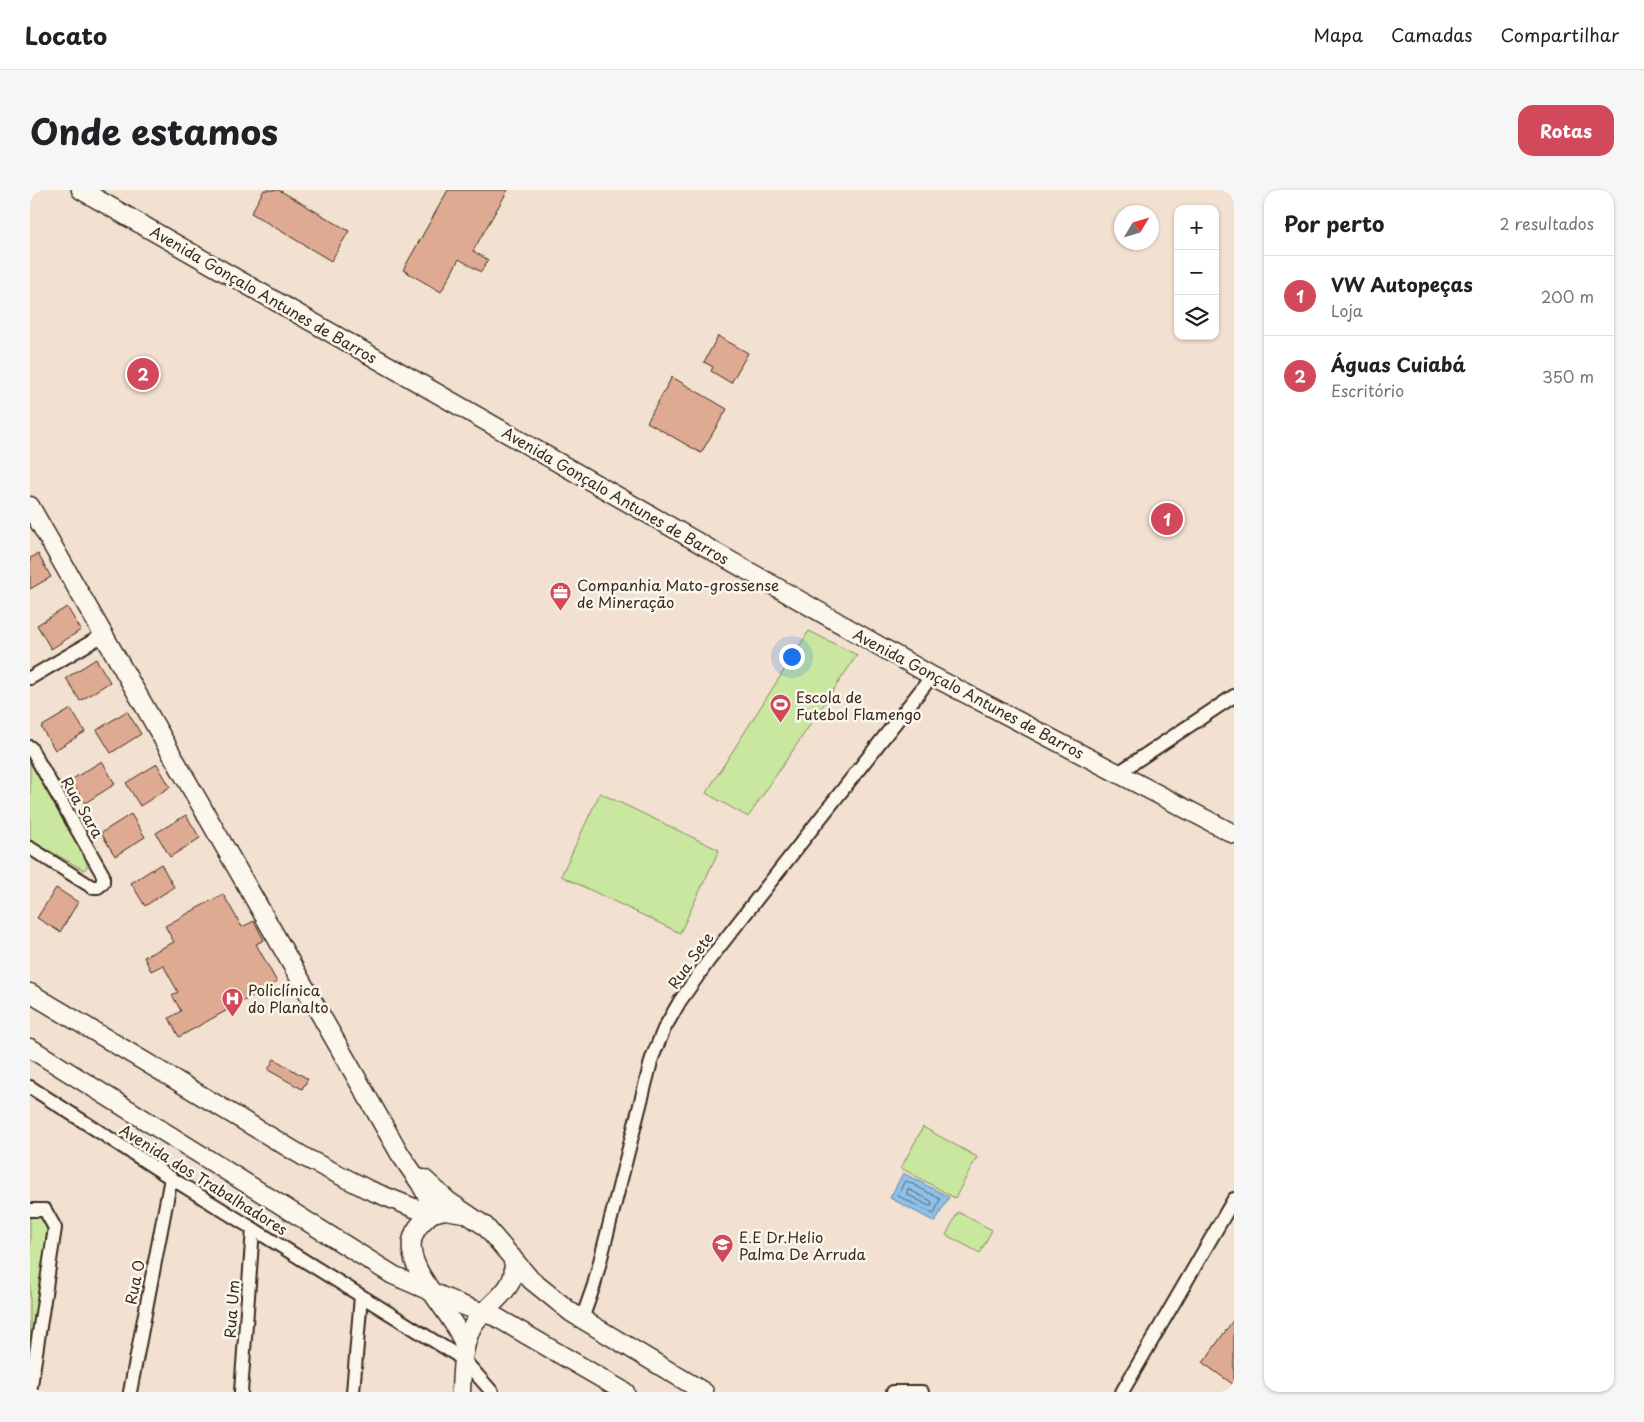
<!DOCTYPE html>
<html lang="pt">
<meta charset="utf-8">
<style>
:root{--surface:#fff;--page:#f6f6f6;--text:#202124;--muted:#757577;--line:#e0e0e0;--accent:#d1495b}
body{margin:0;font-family:"Playpen Sans",sans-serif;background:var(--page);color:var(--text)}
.controls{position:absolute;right:15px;top:15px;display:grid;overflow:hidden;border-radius:10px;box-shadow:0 1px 4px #0004}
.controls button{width:45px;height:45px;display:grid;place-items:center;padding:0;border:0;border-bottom:1px solid var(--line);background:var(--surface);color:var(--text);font:25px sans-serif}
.compass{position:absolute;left:1084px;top:15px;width:45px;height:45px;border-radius:50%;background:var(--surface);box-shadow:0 1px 4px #0004;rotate:52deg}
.you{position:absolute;left:761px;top:466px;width:18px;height:18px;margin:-12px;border:4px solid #fff;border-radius:50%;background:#1a73e8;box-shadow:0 0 0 8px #1a73e833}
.badge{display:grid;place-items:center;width:32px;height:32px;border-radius:50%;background:var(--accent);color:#fff;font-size:16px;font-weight:700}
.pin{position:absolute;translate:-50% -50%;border:2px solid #fff;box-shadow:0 1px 5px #0006}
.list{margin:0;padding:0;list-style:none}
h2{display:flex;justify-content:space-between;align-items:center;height:65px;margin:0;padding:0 20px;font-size:21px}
h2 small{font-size:16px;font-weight:400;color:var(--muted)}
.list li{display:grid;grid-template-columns:32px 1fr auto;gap:15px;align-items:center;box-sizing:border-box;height:80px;padding:0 20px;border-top:1px solid var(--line)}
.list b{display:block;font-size:19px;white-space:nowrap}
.list p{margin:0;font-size:16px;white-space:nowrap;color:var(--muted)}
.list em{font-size:16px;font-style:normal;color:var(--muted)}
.icon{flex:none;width:28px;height:28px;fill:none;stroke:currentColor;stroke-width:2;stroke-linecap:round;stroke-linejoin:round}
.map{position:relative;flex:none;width:1204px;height:1202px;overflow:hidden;border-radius:15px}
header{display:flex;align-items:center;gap:30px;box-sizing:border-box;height:70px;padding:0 25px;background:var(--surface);border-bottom:1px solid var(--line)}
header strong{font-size:24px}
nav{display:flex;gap:28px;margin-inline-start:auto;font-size:18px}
.intro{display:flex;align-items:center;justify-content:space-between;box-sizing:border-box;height:120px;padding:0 30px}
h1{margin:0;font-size:35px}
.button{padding:12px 22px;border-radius:15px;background:var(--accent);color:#fff;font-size:18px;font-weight:700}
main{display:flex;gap:30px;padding:0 30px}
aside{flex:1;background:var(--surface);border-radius:15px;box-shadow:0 1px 4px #0004}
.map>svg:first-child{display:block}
</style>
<header>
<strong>Locato</strong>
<nav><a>Mapa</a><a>Camadas</a><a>Compartilhar</a></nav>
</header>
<div class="intro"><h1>Onde estamos</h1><a class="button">Rotas</a></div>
<main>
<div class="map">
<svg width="1204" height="1202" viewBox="0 0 1204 1202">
<rect width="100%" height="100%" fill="#f2e0d1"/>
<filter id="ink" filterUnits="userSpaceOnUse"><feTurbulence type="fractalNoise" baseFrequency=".02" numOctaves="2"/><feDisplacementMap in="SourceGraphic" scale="10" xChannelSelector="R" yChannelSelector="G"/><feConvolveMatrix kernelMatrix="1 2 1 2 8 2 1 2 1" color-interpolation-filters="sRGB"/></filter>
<g filter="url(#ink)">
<g fill="#c9e79f" stroke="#82885e">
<path d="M779 441 827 465 718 627 676 603Z"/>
<path d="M0 573 57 672V677L54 680 0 650Z"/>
<path d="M570 603 689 660 650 743 531 686Z"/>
<path d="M893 937 947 967 925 1008 871 978Z"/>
<path d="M928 1022 962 1040 950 1063 916 1045Z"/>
<path d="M0 1024C10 1025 13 1031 17 1040L0 1161Z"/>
</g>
<path fill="#8cc1e9" stroke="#6c8598" d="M873 983 919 1007 905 1032 860 1008Z"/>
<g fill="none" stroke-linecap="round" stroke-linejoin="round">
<g stroke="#5b666f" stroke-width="1">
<path d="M877 991 910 1009 904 1024 868 1006 874 992Z"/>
<path d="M878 999 901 1011 902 1015 899 1016 877 1004Z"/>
</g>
</g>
<g fill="#deaa91" stroke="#3b2a1e">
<path d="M234 0H249L319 41 301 71 221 23Z"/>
<path d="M418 0H478L443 61 458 70 451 82 429 69 411 102 373 80Z"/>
<path d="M688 146 718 163 701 193 681 181 683 177 674 172Z"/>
<path d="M642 187 697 219 671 263 617 232Z"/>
<path d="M8 364 21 387 0 399V368Z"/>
<path d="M37 417 51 440 21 459 7 435Z"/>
<path d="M66 469 80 492 50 511 36 488Z"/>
<path d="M41 519 55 542 25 560 11 537Z"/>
<path d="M97 521 111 544 81 563 67 540Z"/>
<path d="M72 571 85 594 55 613 41 590Z"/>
<path d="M127 574 140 597 110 616 96 593Z"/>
<path d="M101 624 115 647 85 666 71 643Z"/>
<path d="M156 625 170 648 140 667 126 643Z"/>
<path d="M131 674 144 697 115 716 101 693Z"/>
<path d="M26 698 48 712 30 742 7 728Z"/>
<path d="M193 704 212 737 224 731 234 750 226 754 247 792 242 795 245 800 228 809 226 804 149 847 139 828 151 821 142 805 148 802 133 775 121 781 114 767 144 752 135 736Z"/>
<path d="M244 869 278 889 272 899 238 880Z"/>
<path d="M1204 1129V1195L1173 1173Z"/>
</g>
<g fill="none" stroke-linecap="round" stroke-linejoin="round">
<defs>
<g id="street">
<path d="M0 488 75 444"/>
<path d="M0 557 73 685V693L68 697H62L0 658"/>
<path d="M1088 583 1204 506"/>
<path d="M0 897 141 988 433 1169 462 1202"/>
<path d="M0 1020H15L25 1038 0 1202"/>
<path d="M552 1129 564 1095 622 868 634 839 650 811 679 770 902 486"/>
<path d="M100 1202 141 988"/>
<path d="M211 1202 223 1039"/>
<path d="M323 1202 331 1106"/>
<path d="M863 1202H892"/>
<path d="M1092 1202 1204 1009"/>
</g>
<g id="secondary">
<path d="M51 0 902 486 1204 644"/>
<path d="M0 316 370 964 390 993 406 1022"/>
<path d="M0 803 276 968 337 999 384 1018 402 1023 415 1020 434 1023"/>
<path d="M0 858 363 1085 434 1116 466 1127 595 1202"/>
<path d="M394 989 418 1011 455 1036 501 1090 542 1123 674 1202"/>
<path d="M402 1023C394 1030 386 1037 383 1047 372 1080 427 1124 434 1157"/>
<path d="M431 1202C432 1179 432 1158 442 1137 455 1113 493 1100 482 1067"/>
</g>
</defs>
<use href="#street" stroke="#3b2a1e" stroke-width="16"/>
<use href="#secondary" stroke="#3b2a1e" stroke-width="21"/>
<use href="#street" stroke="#fbf7ec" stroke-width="12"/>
<use href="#secondary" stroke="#fbf7ec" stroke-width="18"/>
</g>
</g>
<defs>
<symbol id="office-pin" viewBox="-11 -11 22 30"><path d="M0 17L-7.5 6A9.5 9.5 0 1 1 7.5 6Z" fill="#d1495b" stroke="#fbf7ec"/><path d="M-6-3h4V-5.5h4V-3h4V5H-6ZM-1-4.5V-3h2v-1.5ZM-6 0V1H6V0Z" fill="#fff"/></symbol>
<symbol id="stadium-pin" viewBox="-11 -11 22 30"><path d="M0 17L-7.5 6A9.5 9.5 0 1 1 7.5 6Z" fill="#d1495b" stroke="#fbf7ec"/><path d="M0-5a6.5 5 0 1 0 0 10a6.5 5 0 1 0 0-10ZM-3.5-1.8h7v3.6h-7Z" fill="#fff"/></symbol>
<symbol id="hospital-pin" viewBox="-11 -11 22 30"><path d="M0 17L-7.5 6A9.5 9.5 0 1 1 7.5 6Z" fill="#d1495b" stroke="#fbf7ec"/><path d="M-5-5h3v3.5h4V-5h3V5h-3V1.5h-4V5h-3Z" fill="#fff"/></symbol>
<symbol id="school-pin" viewBox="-11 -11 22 30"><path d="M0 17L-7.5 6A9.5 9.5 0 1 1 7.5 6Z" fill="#d1495b" stroke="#fbf7ec"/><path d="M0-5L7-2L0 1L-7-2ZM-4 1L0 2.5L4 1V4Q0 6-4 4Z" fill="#fff"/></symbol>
</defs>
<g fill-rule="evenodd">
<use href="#office-pin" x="518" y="390" width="25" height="34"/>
<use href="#stadium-pin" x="738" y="502" width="25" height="34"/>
<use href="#hospital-pin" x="190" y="796" width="25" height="34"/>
<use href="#school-pin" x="680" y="1042" width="25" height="34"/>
</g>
<g text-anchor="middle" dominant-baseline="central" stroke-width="5" stroke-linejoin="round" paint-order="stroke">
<g font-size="15" fill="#3b2a1e" stroke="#fbf7ec">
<text transform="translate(234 104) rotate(30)">Avenida Gonçalo Antunes de Barros</text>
<text transform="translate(586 305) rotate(30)">Avenida Gonçalo Antunes de Barros</text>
<text transform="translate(939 503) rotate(28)">Avenida Gonçalo Antunes de Barros</text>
<text transform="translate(53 617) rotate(60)">Rua Sara</text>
<text transform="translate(660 770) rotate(-54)">Rua Sete</text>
<text transform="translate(174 989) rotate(32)">Avenida dos Trabalhadores</text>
<text transform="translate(104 1092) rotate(-79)">Rua O</text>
<text transform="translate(201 1119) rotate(-86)">Rua Um</text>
</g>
<g font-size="15" fill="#3b2a1e" stroke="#fbf7ec" text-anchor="start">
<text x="547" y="394">Companhia Mato-grossense<tspan x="547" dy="17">de Mineração</tspan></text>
<text x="766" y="506">Escola de<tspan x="766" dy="17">Futebol Flamengo</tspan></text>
<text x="218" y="799">Policlínica<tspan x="218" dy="17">do Planalto</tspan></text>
<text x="709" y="1046">E.E Dr.Helio<tspan x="709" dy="17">Palma De Arruda</tspan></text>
</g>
</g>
</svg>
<div class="controls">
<button>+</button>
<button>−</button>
<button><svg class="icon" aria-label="layers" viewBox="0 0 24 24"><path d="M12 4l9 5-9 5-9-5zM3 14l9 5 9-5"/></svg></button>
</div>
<svg class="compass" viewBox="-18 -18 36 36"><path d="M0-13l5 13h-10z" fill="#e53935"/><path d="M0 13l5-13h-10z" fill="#757577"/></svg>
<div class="you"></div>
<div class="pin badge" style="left:1137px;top:329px">1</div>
<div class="pin badge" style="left:113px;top:184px">2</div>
</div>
<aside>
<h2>Por perto<small>2 resultados</small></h2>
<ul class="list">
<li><span class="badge">1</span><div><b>VW Autopeças</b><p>Loja</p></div><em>200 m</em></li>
<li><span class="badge">2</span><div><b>Águas Cuiabá</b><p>Escritório</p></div><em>350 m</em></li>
</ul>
</aside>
</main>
